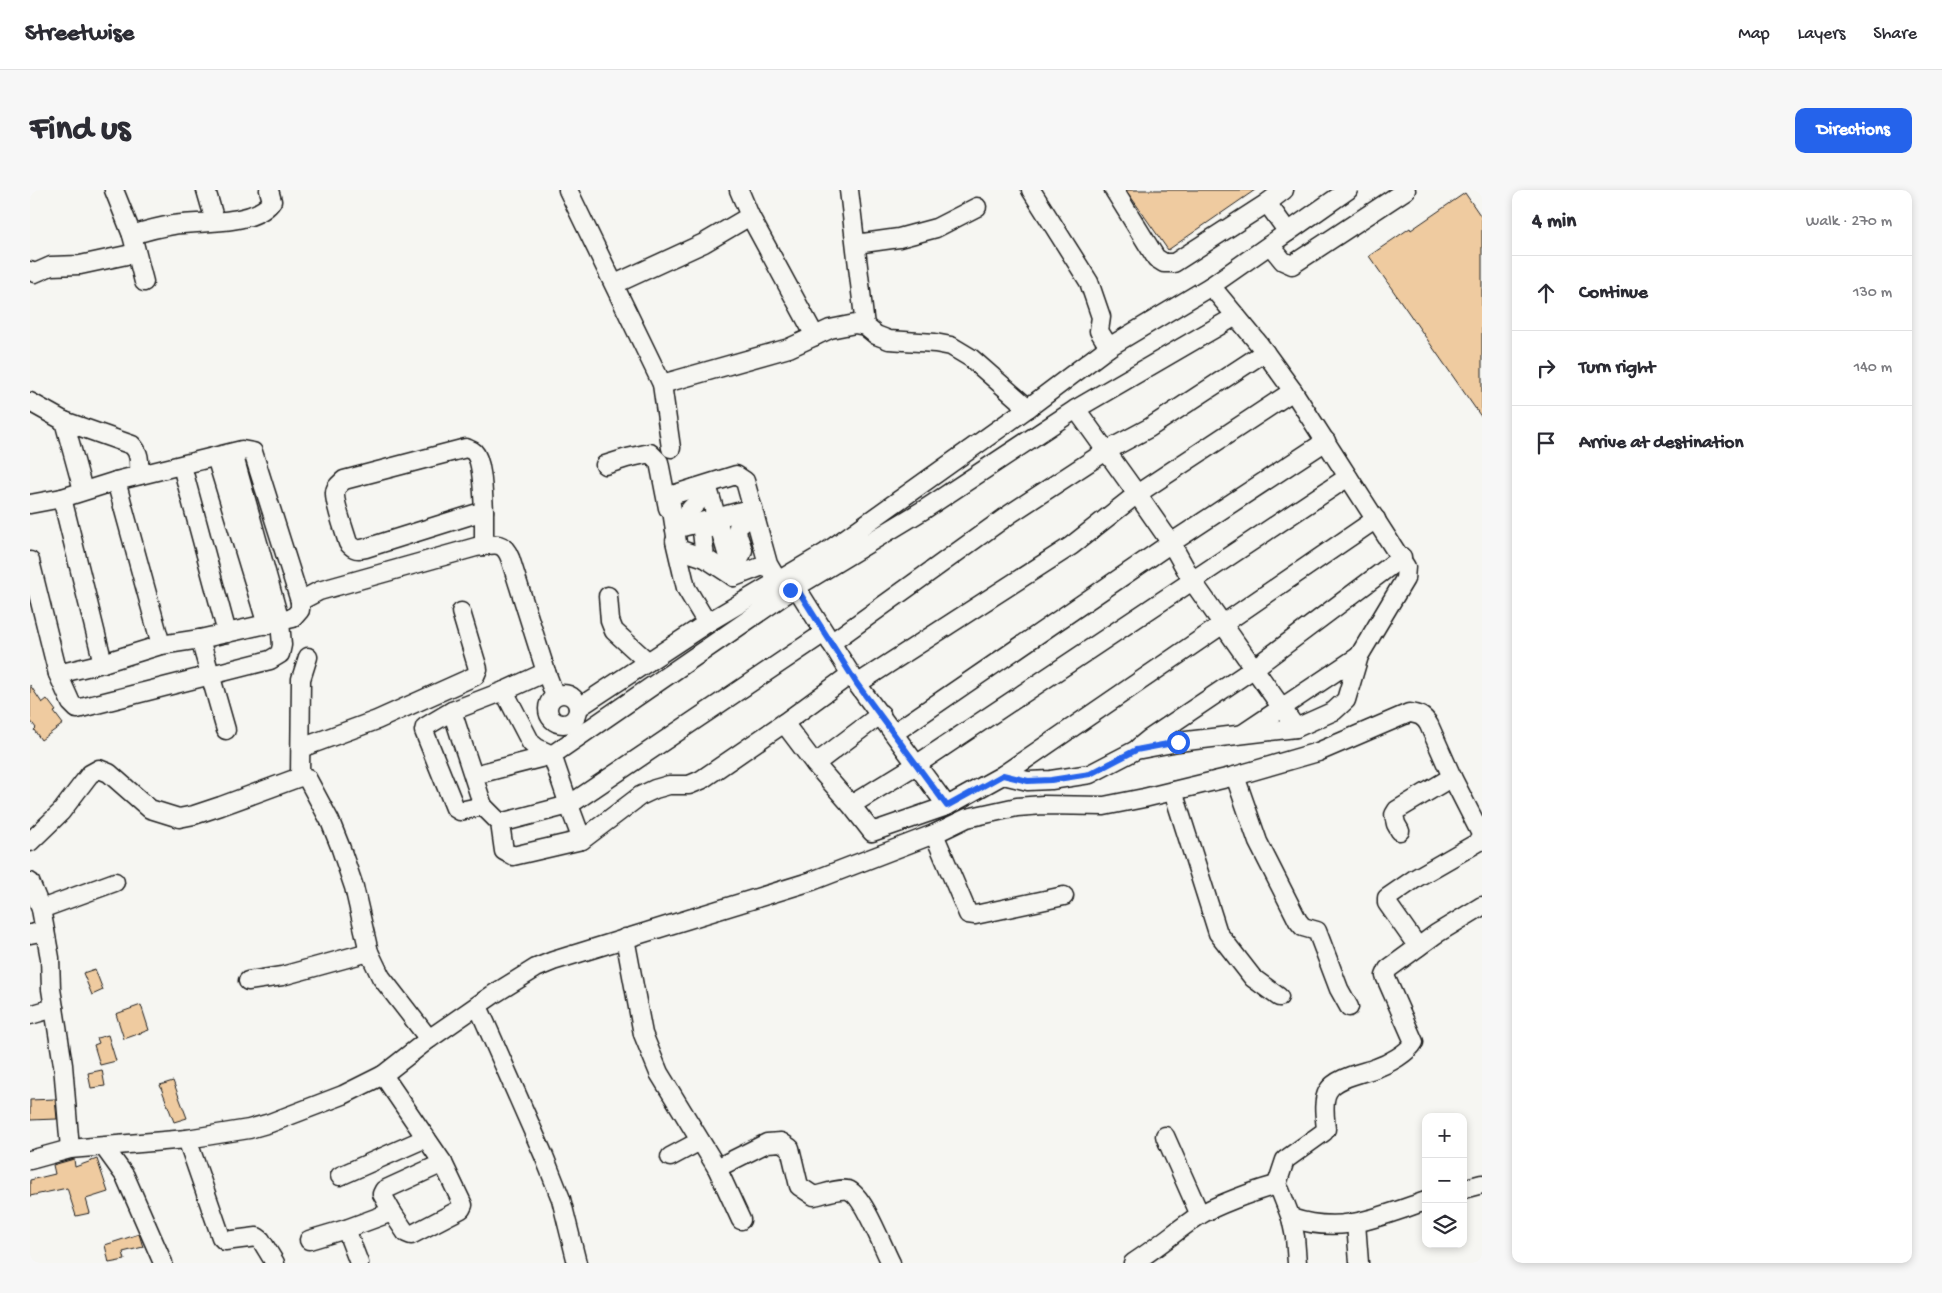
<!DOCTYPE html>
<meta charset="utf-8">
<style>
:root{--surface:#fff;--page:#f7f7f7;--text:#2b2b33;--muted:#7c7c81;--line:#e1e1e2;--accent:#2563eb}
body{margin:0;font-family:"Gochi Hand",sans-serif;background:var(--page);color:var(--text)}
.controls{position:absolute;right:15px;bottom:15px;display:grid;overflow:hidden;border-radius:10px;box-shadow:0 2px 8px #0003}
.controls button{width:45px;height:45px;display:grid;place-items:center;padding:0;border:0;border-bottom:1px solid var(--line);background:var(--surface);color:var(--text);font:25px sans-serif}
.stop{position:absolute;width:15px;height:15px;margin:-11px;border:4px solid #2563eb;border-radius:50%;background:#fff}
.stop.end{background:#2563eb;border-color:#fff;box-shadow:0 1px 5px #0008}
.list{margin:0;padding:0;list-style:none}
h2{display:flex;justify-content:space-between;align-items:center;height:65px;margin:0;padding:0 20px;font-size:21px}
h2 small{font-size:16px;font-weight:400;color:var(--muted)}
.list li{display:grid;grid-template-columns:32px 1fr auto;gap:15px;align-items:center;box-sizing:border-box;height:75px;padding:0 20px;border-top:1px solid var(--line)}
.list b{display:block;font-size:19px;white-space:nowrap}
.list em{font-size:16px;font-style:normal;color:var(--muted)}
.icon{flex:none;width:28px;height:28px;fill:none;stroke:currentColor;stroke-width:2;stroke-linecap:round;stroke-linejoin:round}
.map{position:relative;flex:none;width:1452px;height:1073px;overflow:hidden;border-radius:10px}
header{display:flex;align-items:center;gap:30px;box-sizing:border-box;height:70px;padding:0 25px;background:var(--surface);border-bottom:1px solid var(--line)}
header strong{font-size:24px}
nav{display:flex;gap:28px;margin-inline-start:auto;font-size:18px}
.intro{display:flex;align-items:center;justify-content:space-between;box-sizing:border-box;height:120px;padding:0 30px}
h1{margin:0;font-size:35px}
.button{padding:12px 22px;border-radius:10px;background:var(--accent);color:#fff;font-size:18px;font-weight:700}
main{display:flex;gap:30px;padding:0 30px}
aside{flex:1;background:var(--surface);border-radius:10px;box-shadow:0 2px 8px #0003}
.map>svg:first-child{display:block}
</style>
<header>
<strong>Streetwise</strong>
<nav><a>Map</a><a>Layers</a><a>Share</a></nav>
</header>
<div class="intro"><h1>Find us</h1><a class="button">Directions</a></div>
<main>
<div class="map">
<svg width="1452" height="1073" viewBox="0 0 1452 1073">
<rect width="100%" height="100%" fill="#f6f6f2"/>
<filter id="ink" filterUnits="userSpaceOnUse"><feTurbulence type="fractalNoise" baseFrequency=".02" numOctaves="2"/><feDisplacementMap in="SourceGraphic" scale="10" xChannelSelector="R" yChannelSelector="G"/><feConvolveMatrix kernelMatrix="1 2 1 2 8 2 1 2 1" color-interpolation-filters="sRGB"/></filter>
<g filter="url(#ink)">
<g fill="#efcba0" stroke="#1c1c1c">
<path d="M1096 0H1225L1138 60Z"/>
<path d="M1435 3 1452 28V228L1339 66 1380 38 1381 40Z"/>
<path d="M0 495 12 513 17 509 26 521 24 522 33 534 11 550 4 540 6 538 0 530Z"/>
<path d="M65 779 73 800 62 805 53 783Z"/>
<path d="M111 815 119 840 94 849 86 824Z"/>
<path d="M78 845 86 871 70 875 64 855 69 853 67 848Z"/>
<path d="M72 880 75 896 61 898 58 883Z"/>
<path d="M143 891 157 928 144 932 130 895Z"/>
<path d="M25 909 27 929 0 930V910Z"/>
<path d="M44 969 45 977 67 969 78 1002 56 1009 60 1023 46 1026 37 998 0 1006V990L25 984 23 975Z"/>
<path d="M109 1044 113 1057 93 1062 95 1070 79 1073 75 1055Z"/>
</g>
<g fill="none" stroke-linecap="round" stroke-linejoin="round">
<defs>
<g id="minor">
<path d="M84 0 102 45 114 92"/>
<path d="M176 0 185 31"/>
<path d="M538 0 632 194 641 258"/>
<path d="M709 0 720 26 785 146"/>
<path d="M819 0 835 136"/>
<path d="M1001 0 1059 92 1071 127 1069 141 1079 157"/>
<path d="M1084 0 1126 68 1134 73H1144L1237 13 1258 42"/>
<path d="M1237 13 1254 0"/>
<path d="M102 45C115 41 129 37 143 35 169 31 226 36 242 11L239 0"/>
<path d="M826 54 869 48 906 38 947 17"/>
<path d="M1240 55 1253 71 1262 75 1376 0"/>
<path d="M0 81 5 83 21 76 50 75 106 63"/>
<path d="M585 94 674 53 720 26"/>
<path d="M632 194 759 158 800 139 825 134 835 136 846 145 859 150 905 153 921 156 941 168 998 218"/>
<path d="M0 212 34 231 102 255C111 264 109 274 109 285"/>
<path d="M1046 219 1107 304 1141 353 1163 392 1266 538"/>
<path d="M34 231 53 300"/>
<path d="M436 258C438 259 442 260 444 262 453 271 453 308 454 321L336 358C328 360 324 360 318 353 315 342 304 313 305 303 305 297 310 294 314 290Z"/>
<path d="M186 267 237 435"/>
<path d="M575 275 597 268 620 263 629 272 638 318"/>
<path d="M152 276 197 443"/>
<path d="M86 291 131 455"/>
<path d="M677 295 704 387"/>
<path d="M32 308 73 473"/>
<path d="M0 314 32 308 86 291 212 260 223 262 270 411"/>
<path d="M454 321V356"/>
<path d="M659 335C653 316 667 319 672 305L665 298"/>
<path d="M645 339 723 318"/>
<path d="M645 351 656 398 677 433"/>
<path d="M675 368 672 341 689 334"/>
<path d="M0 371 28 484 73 473 131 455 170 449 263 428 270 420V411L289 401 446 357C462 355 473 349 480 368L516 482 525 506"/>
<path d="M738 374 704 387 675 368 648 359 640 308 642 305 706 285 715 291 738 374 748 391"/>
<path d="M702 377 710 368 713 360 707 343 708 337 723 324"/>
<path d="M766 397 895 319 1046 219 1206 126 1181 96"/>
<path d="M578 406 580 431 584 441 618 472"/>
<path d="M170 449 196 540"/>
<path d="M801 453 980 324 1076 261 1119 238 1235 162"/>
<path d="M516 482 474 501 422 521 395 537 394 541 425 618 430 621 453 616 470 633 474 661 483 666 552 650 610 606 625 599 639 595H659L671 590 754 533 785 574 821 615 842 642 917 616 973 585 998 591 1021 590 1060 584 1106 560 1148 552 1266 538 1304 521 1316 510 1329 466 1375 389 1376 377 1263 201 1229 154 1206 126"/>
<path d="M28 484 41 513 47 519 240 470 250 464 252 455 250 432 203 263"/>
<path d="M827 494 1041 356 1107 304 1263 201"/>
<path d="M474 501 501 553 507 558 522 565 539 615 552 650"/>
<circle cx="533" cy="519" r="15"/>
<path d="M548 518 677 433 795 363 998 218 1079 157 1181 96 1318 0"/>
<path d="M422 521 453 616"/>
<path d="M754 533 821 484"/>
<path d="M864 543 1141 353 1296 251"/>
<path d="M1214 543 1329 466"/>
<path d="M271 558 347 530 445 486 448 479 431 422"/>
<path d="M1108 558 1119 549 1223 479 1372 367"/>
<path d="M785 574 851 524"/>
<path d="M444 585 522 565 766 397 827 494 917 616"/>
<path d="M973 585 1346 329"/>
<path d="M1205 586 1228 652 1268 731 1273 737 1287 741 1309 799 1319 817"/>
<path d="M270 587 271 489 278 467"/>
<path d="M1143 601 1188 743 1223 788 1249 807"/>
<path d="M821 615 886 575 1318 287"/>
<path d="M470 633 539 615 794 443"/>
<path d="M1370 641 1366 634 1364 625 1367 620 1422 587"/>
<path d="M904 644 938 724 945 725 1034 706"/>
<path d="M0 652 31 622 60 584 69 579 79 583 120 619 149 628 164 625 191 616 270 587 277 588 300 631 310 656 324 697 339 762 351 787 399 849"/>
<path d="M0 692 11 719 20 768 21 799 33 875 40 959"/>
<path d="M11 719 85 692"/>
<path d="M0 744 15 741"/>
<path d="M595 748 613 844 629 883 687 978 711 1030"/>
<path d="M1388 757 1357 713V708L1386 688 1452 650"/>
<path d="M218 791 252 786 339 762"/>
<path d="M448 816 514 966 531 1009 547 1073"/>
<path d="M0 825 24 818"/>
<path d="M1135 946 1170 1025"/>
<path d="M157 949 191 1047 195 1051 227 1047 231 1050 245 1073"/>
<path d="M74 957 95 986 133 1073"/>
<path d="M640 967 670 951"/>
<path d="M0 970 40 959 157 949 219 939 240 933 313 905 353 885 399 849 464 804 506 778 523 771 782 691 904 644 937 628 987 617 1013 615 1074 616 1114 608 1205 586 1288 562 1379 523C1389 524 1394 526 1399 535L1422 587 1452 646"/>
<path d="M687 978 737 953 751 952 760 958 769 996 784 1006C794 1004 808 998 818 1000 833 1004 853 1058 861 1073"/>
<path d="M310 986 396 948"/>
<path d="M1246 997 1255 970 1294 942 1296 939C1295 928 1292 911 1298 901 1306 887 1333 883 1346 878 1358 874 1378 863 1384 852L1355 786 1358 779 1406 744 1452 716"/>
<path d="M1433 999 1452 994"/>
<path d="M362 1022 376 1043 381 1045 431 1019 433 1015 413 973"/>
<path d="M1261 1028 1265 1047 1267 1073"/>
<path d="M1326 1033 1329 1073"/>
<path d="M316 1039 329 1073"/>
<path d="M279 1050 316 1039 362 1022 352 1004 354 1000 413 973 353 885"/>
<path d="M1103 1073C1125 1059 1146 1041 1168 1026 1184 1016 1224 1001 1243 996L1250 1000 1261 1028C1312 1045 1347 1027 1396 1011"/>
</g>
</defs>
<use href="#minor" stroke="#1c1c1c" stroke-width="21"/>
<use href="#minor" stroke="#f6f6f2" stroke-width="18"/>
</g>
</g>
<g fill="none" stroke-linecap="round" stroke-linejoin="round" filter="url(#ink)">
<path stroke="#2563eb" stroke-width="6" d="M760 400 766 397 827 494 917 616 973 585 998 591 1021 590 1060 584 1106 560 1148 552"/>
</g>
</svg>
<div class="controls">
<button>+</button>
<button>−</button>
<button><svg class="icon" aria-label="layers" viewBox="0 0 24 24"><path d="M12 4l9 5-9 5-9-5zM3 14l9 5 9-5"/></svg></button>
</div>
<div class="stop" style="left:1148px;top:552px"></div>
<div class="stop end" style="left:760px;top:400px"></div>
</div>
<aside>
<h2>4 min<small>Walk · 270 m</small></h2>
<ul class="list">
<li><svg class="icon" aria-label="ahead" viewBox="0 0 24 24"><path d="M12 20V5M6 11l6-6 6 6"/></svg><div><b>Continue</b></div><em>130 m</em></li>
<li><svg class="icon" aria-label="right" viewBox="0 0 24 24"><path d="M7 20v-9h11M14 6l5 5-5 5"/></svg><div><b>Turn right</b></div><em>140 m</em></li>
<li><svg class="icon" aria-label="arrive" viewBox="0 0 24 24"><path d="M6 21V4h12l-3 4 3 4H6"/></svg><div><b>Arrive at destination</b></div></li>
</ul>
</aside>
</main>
